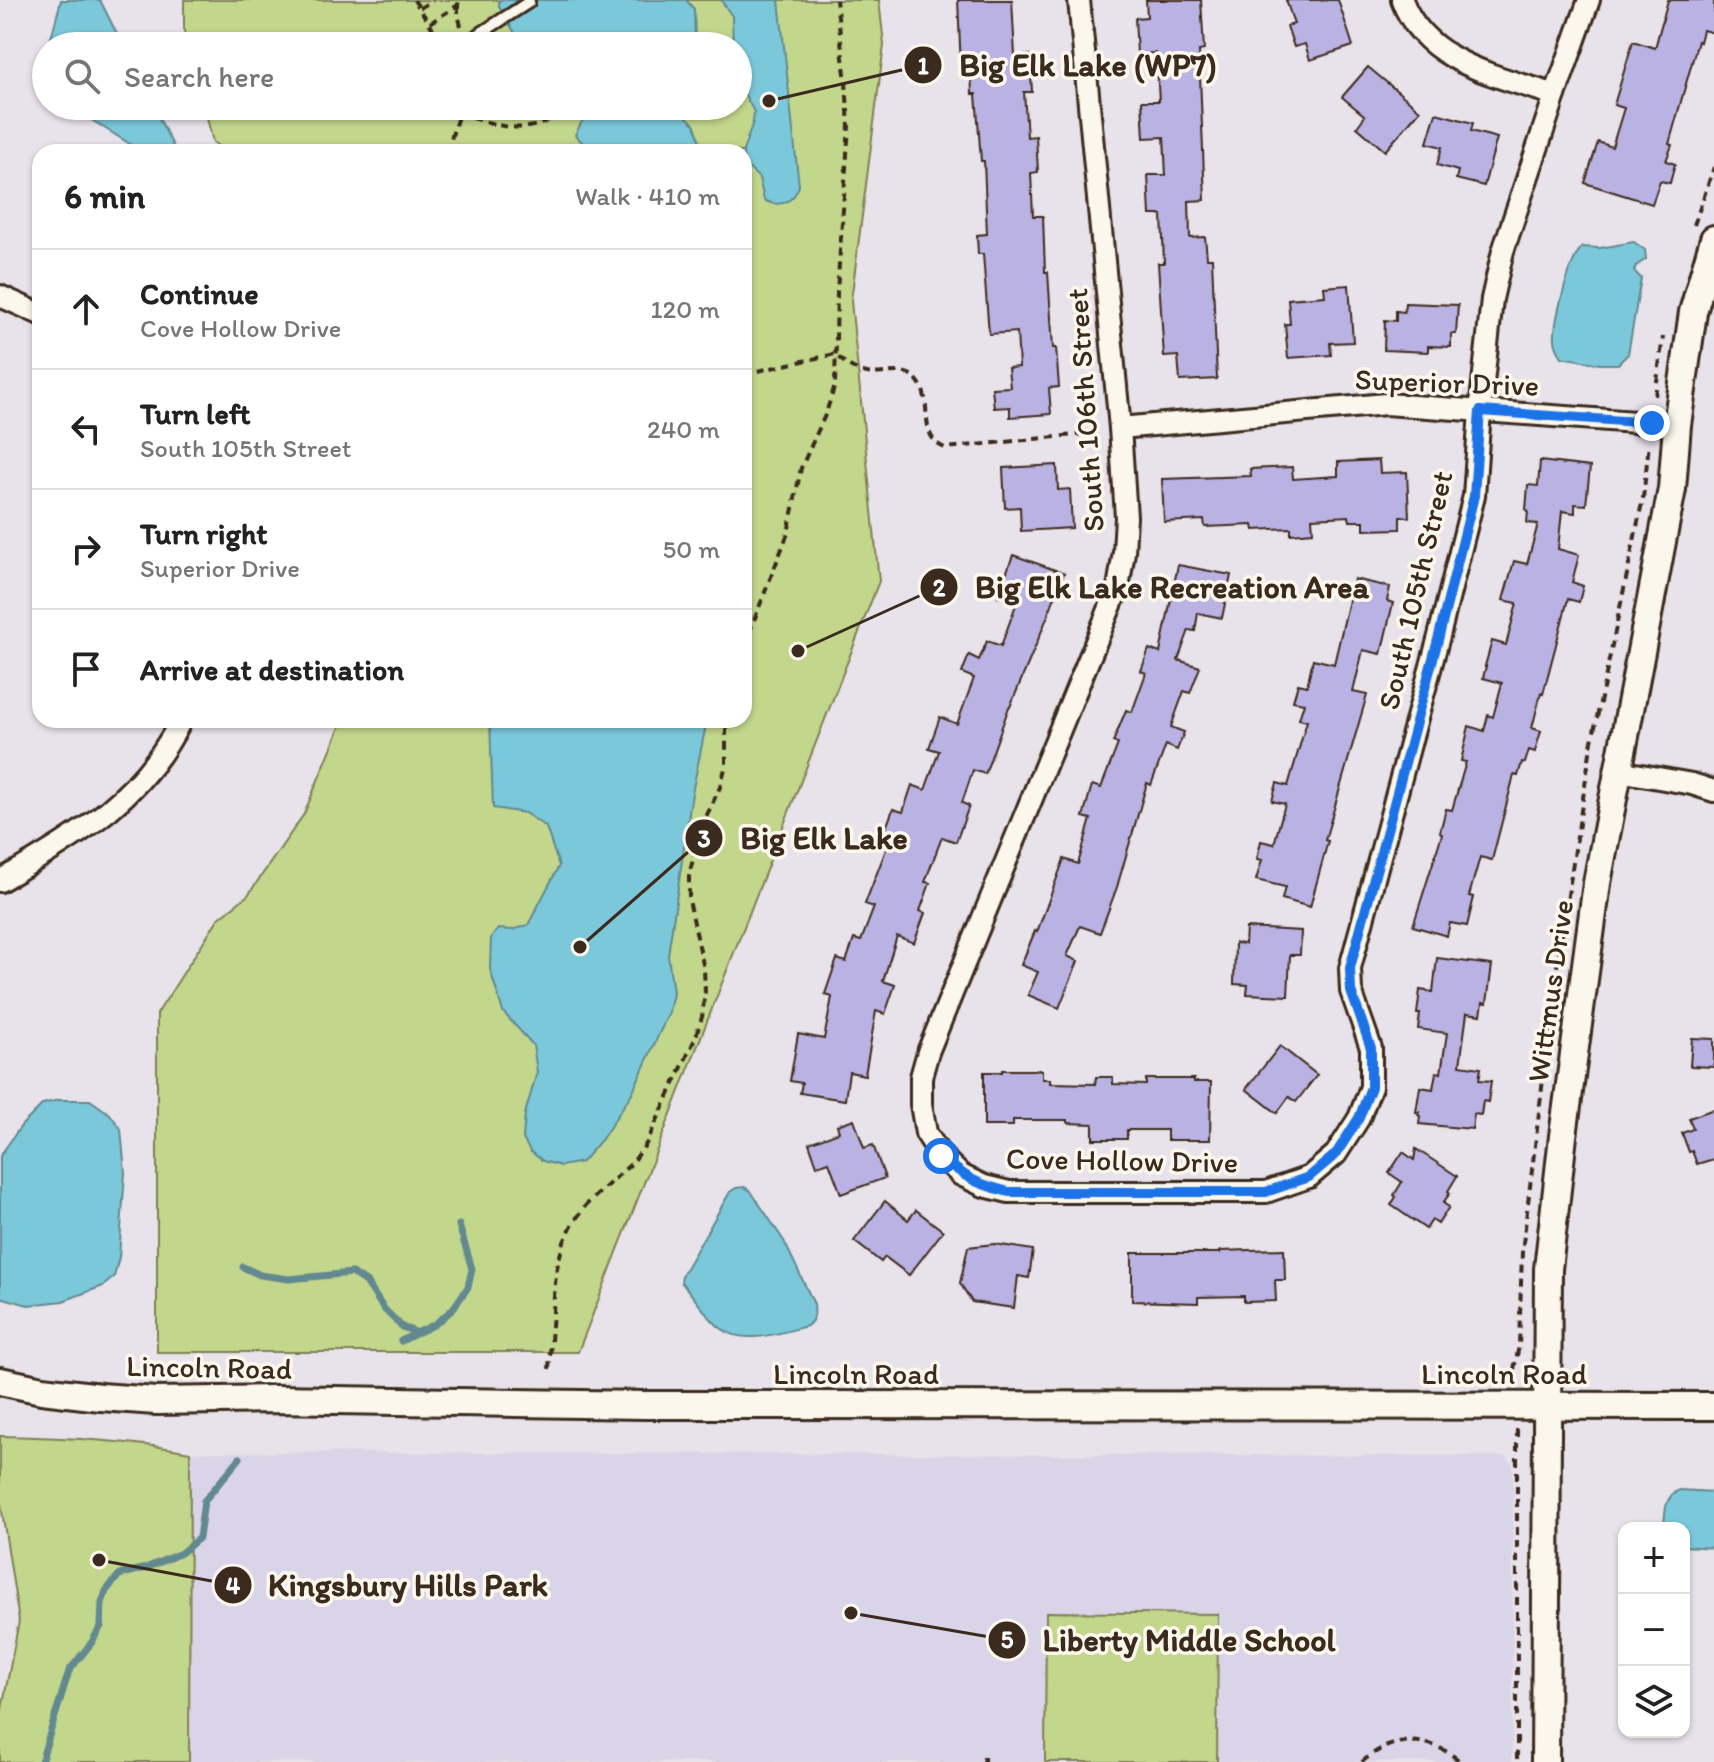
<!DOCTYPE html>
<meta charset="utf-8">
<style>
:root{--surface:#fff;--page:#f6f6f6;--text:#222;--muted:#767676;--line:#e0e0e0}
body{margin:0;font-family:Itim,sans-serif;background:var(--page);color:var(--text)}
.controls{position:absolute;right:24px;bottom:24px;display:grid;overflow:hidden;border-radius:16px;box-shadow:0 2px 6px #0004}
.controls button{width:72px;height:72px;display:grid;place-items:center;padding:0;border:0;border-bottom:2px solid var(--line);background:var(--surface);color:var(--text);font:40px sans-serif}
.stop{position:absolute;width:24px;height:24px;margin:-18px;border:6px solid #1a73e8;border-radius:50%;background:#fff}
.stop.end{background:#1a73e8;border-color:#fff;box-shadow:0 2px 8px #0008}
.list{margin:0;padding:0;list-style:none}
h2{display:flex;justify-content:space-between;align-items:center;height:104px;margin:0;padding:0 32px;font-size:34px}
h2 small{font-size:26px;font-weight:400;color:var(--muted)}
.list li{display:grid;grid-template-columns:52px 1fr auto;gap:24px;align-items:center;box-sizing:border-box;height:120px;padding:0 32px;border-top:2px solid var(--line)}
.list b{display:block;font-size:30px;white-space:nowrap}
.list p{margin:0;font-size:26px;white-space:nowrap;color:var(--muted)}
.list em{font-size:26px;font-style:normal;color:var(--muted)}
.icon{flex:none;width:44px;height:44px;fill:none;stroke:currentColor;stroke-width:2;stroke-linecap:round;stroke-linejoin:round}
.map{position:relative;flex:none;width:1714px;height:1762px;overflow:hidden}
.search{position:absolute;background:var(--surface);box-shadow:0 2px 6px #0004;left:32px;top:32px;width:720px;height:88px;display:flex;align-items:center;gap:20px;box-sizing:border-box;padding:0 28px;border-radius:44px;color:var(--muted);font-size:30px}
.panel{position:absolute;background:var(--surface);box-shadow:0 2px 6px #0004;left:32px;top:144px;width:720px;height:584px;border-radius:24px}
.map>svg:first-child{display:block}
</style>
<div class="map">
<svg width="1714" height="1762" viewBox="0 0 1714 1762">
<rect width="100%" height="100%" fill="#e8e2ea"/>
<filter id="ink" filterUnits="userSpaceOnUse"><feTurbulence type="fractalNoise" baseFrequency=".0125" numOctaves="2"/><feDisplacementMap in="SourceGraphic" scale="16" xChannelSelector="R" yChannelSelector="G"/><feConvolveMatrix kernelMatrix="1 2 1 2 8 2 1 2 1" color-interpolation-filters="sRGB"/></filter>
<g filter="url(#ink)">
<path fill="#dad4e8" d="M190 1452 1505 1456 1513 1464 1512 1762H189Z"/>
<g fill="#c2d68c" stroke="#7e8055" stroke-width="2">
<path d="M184 0H879L884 45 851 301 879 581 578 1352H157V1014L218 919 248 895 304 814 343 720H744V152H226L213 142 204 106H738V46H188L184 32Z"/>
<path d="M0 1436C63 1437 127 1440 190 1452L189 1762H0V1719L19 1621 0 1498Z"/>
<path d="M1046 1612 1218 1614 1217 1762H1045Z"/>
</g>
<g fill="#7cc8db" stroke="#62898f" stroke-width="2">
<path d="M61 0H100L123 46H49Z"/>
<path d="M499 0H686L694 9 695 41 694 46H523L499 7Z"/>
<path d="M721 0H779L799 186C793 203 779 208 764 200L759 178 744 164 743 151 753 122 754 112 743 91 738 86V46H733L732 16Z"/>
<path d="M69 106H153L173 146 172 152H143Z"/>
<path d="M590 106H684L685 115 695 125 703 152H592L575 135Z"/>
<path d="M1634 242 1645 250 1646 259 1636 266 1634 271 1641 278 1628 354 1618 364H1600L1562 357C1557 350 1554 342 1555 333 1556 315 1570 259 1582 247L1600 248Z"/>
<path d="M490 720H707L692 793 668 955 673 993 669 1012 632 1093 602 1139 582 1162 561 1166 543 1161 530 1151 523 1139 525 1114 537 1072 533 1045 503 1012 490 969 491 938 498 929 512 930 528 925 559 866 546 827 525 813 493 808Z"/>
<path d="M58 1100H90L110 1114 121 1129 125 1173 119 1257 114 1277 103 1286 63 1301 28 1305 0 1297V1156L21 1126 43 1104Z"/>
<path d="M744 1187 750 1190 784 1241 814 1304C815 1314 815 1319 807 1326 782 1332 745 1346 722 1329 710 1321 692 1294 681 1282L682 1275 730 1192 736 1188Z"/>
<path d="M1679 1490 1714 1492V1548L1684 1546V1528H1664C1665 1513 1664 1497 1679 1490Z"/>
</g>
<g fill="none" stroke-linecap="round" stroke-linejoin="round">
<g stroke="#62898f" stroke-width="7">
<path d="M243 1267 260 1275 289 1279 352 1273 366 1282 384 1309 402 1327 418 1333"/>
<path d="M401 1341 435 1324 452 1310 468 1287 472 1269 459 1225"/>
<path d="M41 1762 69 1671 92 1642 101 1626 102 1603 106 1591 119 1575 146 1568 181 1553 199 1538 204 1501 240 1458"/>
</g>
</g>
<g fill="#bbb2e4" stroke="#3b2a1e" stroke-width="2">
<path d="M958 0H1012L1015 56 1030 55 1032 92H1024L1027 137 1036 136 1038 172 1031 173 1033 216H1043L1045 272H1048L1053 348H1056L1059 387 1049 388 1051 414 1010 417V407L994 408 992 388 1010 387 1008 368 1019 367 1017 332 989 334 983 254H978L977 235 987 234 984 161H981L976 94H972L971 68 961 69Z"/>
<path d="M1146 0H1201L1204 50 1199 51 1205 200 1189 201 1190 238 1205 237 1207 258H1212L1217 379 1180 381 1178 356 1164 357 1158 263H1164L1162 215H1150L1148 175H1166L1164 137 1144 138 1142 101H1159L1156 53 1137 54 1135 18 1147 17Z"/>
<path d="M1286 0H1338L1353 46 1310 60 1305 44 1294 47 1287 26 1294 24Z"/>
<path d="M1668 0H1714V33L1703 30 1700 42 1698 41 1669 144 1672 145 1666 161 1675 164 1670 183 1660 181 1652 204 1585 183 1598 142 1612 147 1624 108 1614 105 1633 41 1655 48Z"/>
<path d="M1368 67 1420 110 1385 151 1357 127 1365 116 1342 97Z"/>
<path d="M1436 113 1473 123 1471 131 1497 138 1484 186 1456 179 1458 171 1437 165 1442 147 1427 143Z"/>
<path d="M1349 285 1353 342 1330 343 1331 355 1288 358 1285 324H1290L1288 299 1325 296 1324 287Z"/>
<path d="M1405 303 1458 305 1456 334H1451V347L1428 346V352L1384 350 1385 320 1396 321V311L1404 312Z"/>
<path d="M1379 460 1380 473 1407 472 1409 517H1400V529L1364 530V521H1350L1349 516 1312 518 1313 532 1291 534V528L1254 530 1253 525 1205 527 1204 520 1164 522 1162 479 1251 476 1250 469 1292 467 1293 479 1338 476V462Z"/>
<path d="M1540 461 1590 467 1586 505 1575 504V513L1562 511 1558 549 1579 555 1572 582 1583 586 1579 602 1568 599 1543 694 1541 693 1532 728 1541 731 1535 752 1529 750 1525 763 1522 762 1518 776 1514 775 1492 860 1480 857 1469 896 1474 897 1467 926 1450 923 1447 936 1413 926 1442 834 1440 832 1446 809 1452 810 1466 762 1461 761 1469 726 1484 731 1488 715 1493 717 1502 683 1483 678 1486 666H1485L1492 641 1506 645 1517 603 1503 600 1514 561 1527 564 1538 524 1527 523 1528 511 1526 510 1528 485 1538 486Z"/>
<path d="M1057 465 1058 490 1070 489 1072 528 1021 531 1020 507 1005 508 1003 468Z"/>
<path d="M1013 555 1064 573 1043 628 1010 707H1009L985 774 973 770 962 803 969 806 956 842 942 837 925 882 930 883 920 911 925 913 914 943 897 936 883 981 895 985 885 1014 876 1011 865 1075 849 1072 845 1100 800 1093 802 1083 790 1081 798 1034 824 1039 832 997 825 994 837 959 846 962 854 939 861 941 874 907 865 904 892 834 885 831 893 809 903 812 912 785 925 790 939 751 929 748 940 717 957 724 974 678 962 673 969 655 979 660 987 641 1001 646 1017 602 998 596Z"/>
<path d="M1178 565 1231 575 1222 618 1198 613 1195 631 1189 630 1178 660 1200 667 1190 693 1184 691 1171 727 1184 732 1177 750 1166 745 1151 785 1147 783 1117 887 1100 933 1080 926 1067 956 1078 961 1059 1008 1028 995 1038 972 1021 965 1035 931 1037 932 1064 859 1078 864 1091 819 1083 817 1092 785 1101 788 1118 744 1113 742 1126 710 1132 712 1146 673 1141 671 1149 649 1160 653Z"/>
<path d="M1354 579 1390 587 1387 601 1393 603 1381 654 1363 650 1353 692 1367 695 1325 840 1328 841 1310 907 1282 899 1285 887 1256 880 1262 860 1257 859 1261 841 1274 844 1285 804 1272 801 1277 783 1288 786 1307 721 1299 719 1304 703 1293 701 1298 684 1307 686 1313 659 1334 664Z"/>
<path d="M1246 928 1301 931 1300 955H1290L1288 996 1247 994 1248 985 1234 984 1235 943 1245 944Z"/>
<path d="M1437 958 1492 965 1487 1003 1483 1002 1481 1015 1467 1013 1460 1065 1481 1068 1479 1080 1491 1081 1488 1102 1483 1101 1481 1115 1474 1114 1472 1129 1419 1124 1420 1116 1418 1115 1419 1112H1416L1420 1087 1433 1089 1436 1072 1441 1073 1447 1033 1418 1029 1420 1014H1417L1420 990 1433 992Z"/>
<path d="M1692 1038 1714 1039V1067L1690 1066Z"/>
<path d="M1280 1046 1317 1075 1296 1102 1289 1097 1277 1113 1246 1089Z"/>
<path d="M1002 1070H1042V1079H1050V1083L1095 1084 1096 1077H1113V1084L1146 1085V1079H1194V1082H1211L1210 1140H1167V1130H1127V1139H1093V1124L1068 1123V1120H1013V1126H984V1072H1002Z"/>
<path d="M1714 1109V1159L1697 1164 1692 1151 1689 1152 1682 1133 1693 1129 1689 1118Z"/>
<path d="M854 1119 864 1148 873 1145 885 1178 841 1194 829 1162 817 1166 809 1143 839 1132 837 1125Z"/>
<path d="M1416 1149 1457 1176 1448 1191 1450 1193 1443 1203 1449 1207 1438 1224 1432 1220 1426 1229 1391 1205 1396 1197 1394 1195 1402 1182 1389 1173 1403 1152 1414 1160Z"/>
<path d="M885 1201 908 1220 916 1210 943 1231 909 1275 885 1257 881 1262 854 1241Z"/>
<path d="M994 1244 1033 1250 1029 1278 1018 1276 1014 1308 972 1302 960 1283 968 1247Z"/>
<path d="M1284 1249 1285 1280H1275L1276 1301 1244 1302V1296L1198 1297V1303L1132 1301V1253H1220V1251Z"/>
</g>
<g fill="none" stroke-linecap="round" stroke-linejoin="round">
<defs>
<path id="service" d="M461 46 529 2"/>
<g id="minor">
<path d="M1079 0 1120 428 1126 517 1124 552 1118 588 928 1052 921 1077V1104L926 1133 941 1156 961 1175 984 1186 1009 1192H1266L1309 1177 1336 1154 1359 1118 1371 1087V1048L1351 991 1350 968 1439 636 1474 496 1480 411 1492 299 1503 251 1555 95 1589 0"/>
<path d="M1402 0C1425 63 1498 76 1555 95"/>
<path d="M0 296 40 314"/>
<path d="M1120 428 1386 404 1677 425"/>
<path d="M1619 771 1692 784 1714 791"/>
<path d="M0 881C74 837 141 801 181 720"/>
</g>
<g id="tertiary">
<path d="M0 1381 42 1390 101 1397 156 1401 274 1399 646 1405 1714 1406"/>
<path d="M1545 1762 1548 1269 1563 1136 1597 883 1672 489 1677 425 1693 312 1714 239"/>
</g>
</defs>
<use href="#service" stroke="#3b2a1e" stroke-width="16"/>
<use href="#minor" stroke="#3b2a1e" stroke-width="26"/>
<use href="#tertiary" stroke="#3b2a1e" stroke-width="32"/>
<g stroke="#3b2a1e" stroke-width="4" stroke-dasharray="8 6" stroke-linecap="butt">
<path d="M414 0 444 46"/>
<path d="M458 5V14L461 26"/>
<path d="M420 8 433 0"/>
<path d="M430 23 458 5 459 0"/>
<path d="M459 113C480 120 505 130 528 127 544 125 561 114 575 106"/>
<path d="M447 152 461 106"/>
<path d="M1694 225 1714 167"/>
<path d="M744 374 835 354C845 364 854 370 867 373 882 376 903 366 915 378 936 397 915 436 945 448L1095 433"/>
<path d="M1655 396 1663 337"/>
<path d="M744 646 788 533 801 468 826 413 835 385 837 292 849 126 846 82 836 0"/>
<path d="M549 1369 555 1283 558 1262 564 1242 573 1223 586 1205 633 1162 646 1144 695 1039 702 1017 705 992 704 969 689 900V876L700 830 720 787 726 765V720"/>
<path d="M1515 1384 1514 1369 1519 1346 1522 1252 1556 973 1591 746 1643 498 1649 444"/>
<path d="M1517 1429V1762"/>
<path d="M984 1762V1757"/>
<path d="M1362 1762C1394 1734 1429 1735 1461 1762"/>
</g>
<use href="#service" stroke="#fbf7ec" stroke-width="10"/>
<use href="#minor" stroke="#fbf7ec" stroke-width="20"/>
<use href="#tertiary" stroke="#fbf7ec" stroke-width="26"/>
</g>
</g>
<g fill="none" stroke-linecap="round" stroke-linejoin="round" filter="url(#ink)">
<path stroke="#1a73e8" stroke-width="10" d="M941 1156C966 1179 977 1184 1009 1192H1266L1309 1177 1336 1154 1359 1118 1371 1087V1048L1351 991 1350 968 1439 636 1474 496 1480 411 1652 423"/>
</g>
<g text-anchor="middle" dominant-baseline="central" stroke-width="7" stroke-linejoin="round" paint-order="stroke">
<g font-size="30" fill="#3b2a1e" stroke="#fbf7ec">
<text transform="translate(1447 382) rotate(2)">Superior Drive</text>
<text transform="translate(1085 410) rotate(-94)">South 106th Street</text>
<text transform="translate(1415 590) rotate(-77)">South 105th Street</text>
<text transform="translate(1550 991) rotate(-82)">Wittmus Drive</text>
<text transform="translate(1122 1160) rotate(1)">Cove Hollow Drive</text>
<text transform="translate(209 1367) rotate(1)">Lincoln Road</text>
<text x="856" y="1373">Lincoln Road</text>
<text x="1504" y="1373">Lincoln Road</text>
</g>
</g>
<path fill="none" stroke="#3b2a1e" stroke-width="3" d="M769 101L923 65M798 651L939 587M580 947L704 838M99 1560L233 1585M851 1613L1007 1640"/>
<g fill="#3b2a1e" stroke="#fbf7ec" stroke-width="3">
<circle cx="769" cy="101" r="8"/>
<circle cx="798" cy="651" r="8"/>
<circle cx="580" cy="947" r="8"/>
<circle cx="99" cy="1560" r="8"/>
<circle cx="851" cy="1613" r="8"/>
<circle cx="923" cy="65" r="20"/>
<circle cx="939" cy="587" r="20"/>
<circle cx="704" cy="838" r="20"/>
<circle cx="233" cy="1585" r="20"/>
<circle cx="1007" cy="1640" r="20"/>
</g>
<g font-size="24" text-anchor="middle" font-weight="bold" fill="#fff">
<text x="923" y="74">1</text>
<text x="939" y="596">2</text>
<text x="704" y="847">3</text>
<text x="233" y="1594">4</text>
<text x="1007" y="1648">5</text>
</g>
<g font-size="32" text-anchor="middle" font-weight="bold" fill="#3b2a1e" stroke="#fbf7ec" stroke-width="7" stroke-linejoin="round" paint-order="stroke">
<text x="1088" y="76">Big Elk Lake (WP7)</text>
<text x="1172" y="598">Big Elk Lake Recreation Area</text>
<text x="824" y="849">Big Elk Lake</text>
<text x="408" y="1596">Kingsbury Hills Park</text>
<text x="1189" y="1651">Liberty Middle School</text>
</g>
</svg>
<div class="controls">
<button>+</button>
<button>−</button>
<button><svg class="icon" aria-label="layers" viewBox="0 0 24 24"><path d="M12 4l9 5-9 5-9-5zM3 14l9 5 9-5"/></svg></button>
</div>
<div class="stop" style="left:941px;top:1156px"></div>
<div class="stop end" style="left:1652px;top:423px"></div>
<div class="search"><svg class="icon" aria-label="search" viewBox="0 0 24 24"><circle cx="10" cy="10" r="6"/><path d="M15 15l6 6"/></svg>Search here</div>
<section class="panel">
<h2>6 min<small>Walk · 410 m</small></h2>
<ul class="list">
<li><svg class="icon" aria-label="ahead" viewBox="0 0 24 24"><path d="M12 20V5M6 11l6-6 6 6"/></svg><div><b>Continue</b><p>Cove Hollow Drive</p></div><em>120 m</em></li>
<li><svg class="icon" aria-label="left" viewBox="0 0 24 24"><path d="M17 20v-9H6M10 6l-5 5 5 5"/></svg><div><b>Turn left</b><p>South 105th Street</p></div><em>240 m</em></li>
<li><svg class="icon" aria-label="right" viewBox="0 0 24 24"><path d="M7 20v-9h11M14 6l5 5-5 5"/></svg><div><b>Turn right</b><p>Superior Drive</p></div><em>50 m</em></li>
<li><svg class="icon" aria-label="arrive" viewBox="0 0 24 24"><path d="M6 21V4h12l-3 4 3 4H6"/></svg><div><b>Arrive at destination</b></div></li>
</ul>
</section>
</div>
